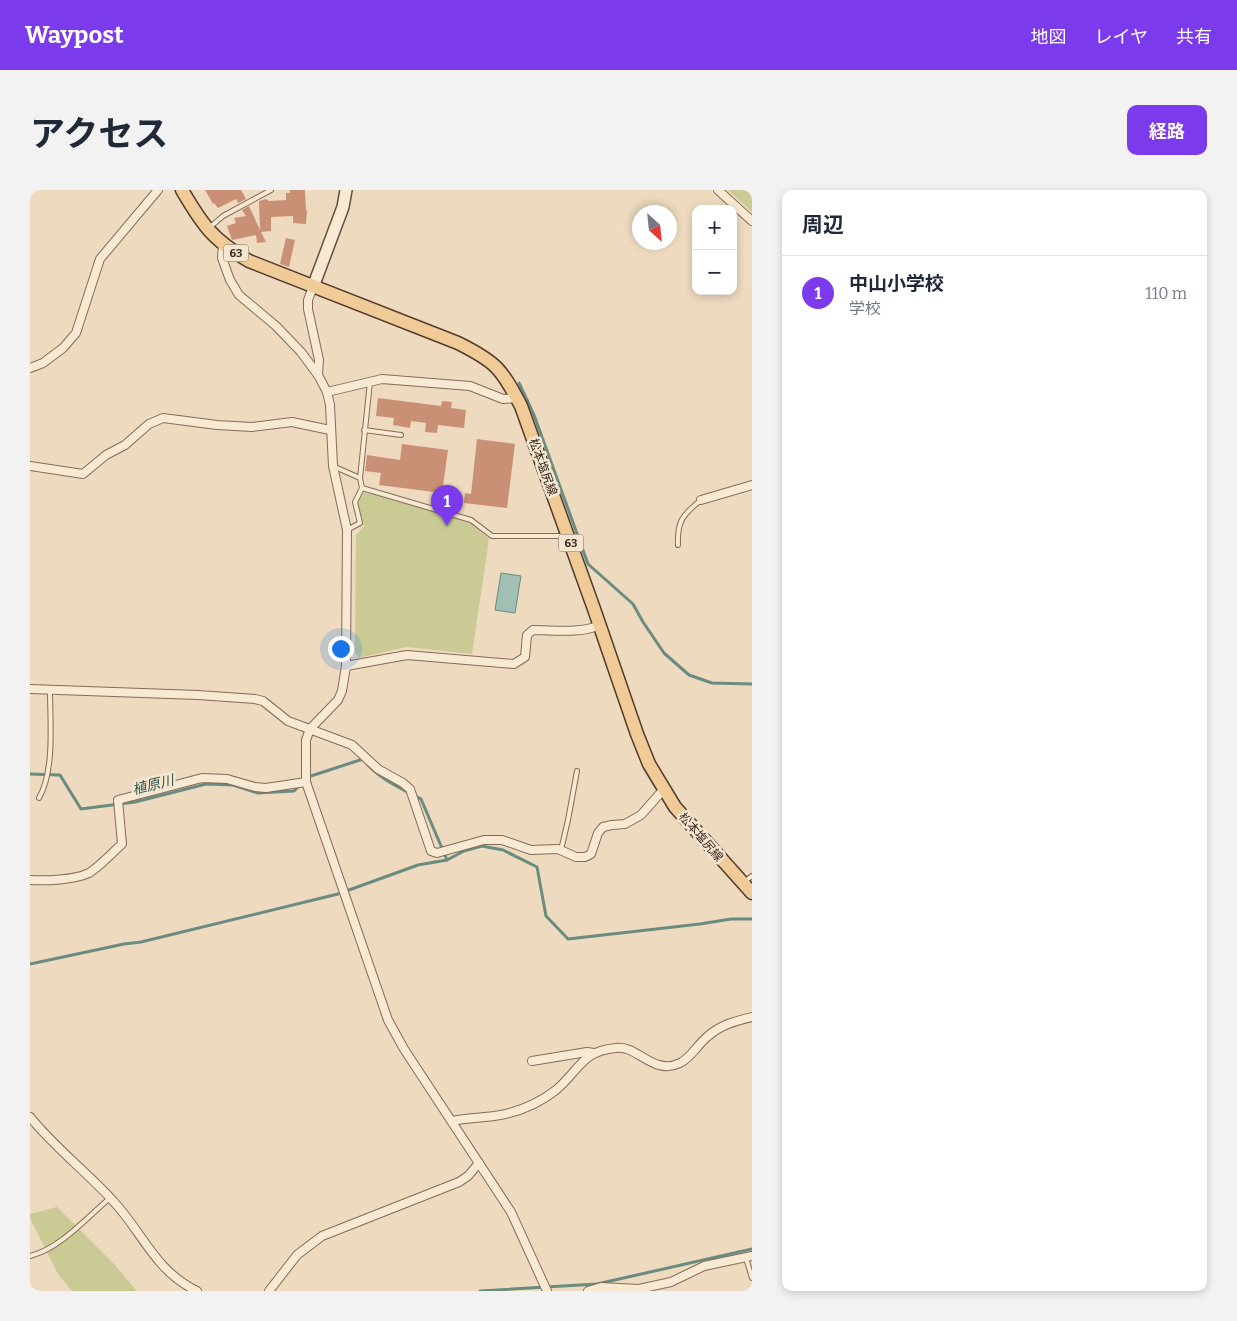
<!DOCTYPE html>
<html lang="ja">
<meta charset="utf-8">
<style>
:root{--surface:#fff;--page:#f2f2f3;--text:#1f2937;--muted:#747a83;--line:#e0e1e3;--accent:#7c3aed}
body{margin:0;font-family:Bitter,"Noto Sans JP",serif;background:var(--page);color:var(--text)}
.controls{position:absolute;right:15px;top:15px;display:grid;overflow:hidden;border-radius:10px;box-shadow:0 2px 8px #0003}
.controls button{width:45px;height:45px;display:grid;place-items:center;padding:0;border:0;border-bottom:1px solid var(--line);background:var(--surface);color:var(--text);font:25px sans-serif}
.compass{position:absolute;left:602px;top:15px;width:45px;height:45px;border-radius:50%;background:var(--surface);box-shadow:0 2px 8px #0003;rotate:153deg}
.you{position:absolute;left:310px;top:458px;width:18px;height:18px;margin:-12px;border:4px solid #fff;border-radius:50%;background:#1a73e8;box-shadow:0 0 0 8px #1a73e833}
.badge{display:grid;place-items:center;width:32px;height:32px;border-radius:50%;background:var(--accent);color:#fff;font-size:16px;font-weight:700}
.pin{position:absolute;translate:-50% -41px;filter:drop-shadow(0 1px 2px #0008)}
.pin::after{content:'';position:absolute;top:26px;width:18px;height:15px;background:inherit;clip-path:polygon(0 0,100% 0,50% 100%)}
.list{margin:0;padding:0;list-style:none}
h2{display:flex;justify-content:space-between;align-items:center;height:65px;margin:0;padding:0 20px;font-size:21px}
h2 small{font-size:16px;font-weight:400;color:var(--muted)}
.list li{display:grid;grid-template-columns:32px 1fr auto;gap:15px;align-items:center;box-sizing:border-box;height:75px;padding:0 20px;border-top:1px solid var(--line)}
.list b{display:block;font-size:19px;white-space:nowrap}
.list p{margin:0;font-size:16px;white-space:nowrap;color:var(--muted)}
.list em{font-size:16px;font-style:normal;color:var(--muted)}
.map{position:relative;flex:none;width:722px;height:1101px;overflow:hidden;border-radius:10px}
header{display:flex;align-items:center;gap:30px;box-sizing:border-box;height:70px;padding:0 25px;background:var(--accent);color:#fff}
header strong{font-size:24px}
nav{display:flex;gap:28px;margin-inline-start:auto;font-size:18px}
.intro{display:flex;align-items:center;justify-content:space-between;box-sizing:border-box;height:120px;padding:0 30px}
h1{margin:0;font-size:35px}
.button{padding:12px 22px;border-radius:10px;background:var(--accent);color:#fff;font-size:18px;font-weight:700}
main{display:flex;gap:30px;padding:0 30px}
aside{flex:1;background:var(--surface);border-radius:10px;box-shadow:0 2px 8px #0003}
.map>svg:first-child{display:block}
</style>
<header>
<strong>Waypost</strong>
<nav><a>地図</a><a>レイヤ</a><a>共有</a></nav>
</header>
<div class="intro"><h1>アクセス</h1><a class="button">経路</a></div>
<main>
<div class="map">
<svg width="722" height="1101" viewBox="0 0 722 1101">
<rect width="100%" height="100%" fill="#eddabf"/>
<g fill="#c9ca94">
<path d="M698 0H722V22Z"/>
<path d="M331 302 358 307 440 333 459 349 442 464 376 457 329 468 325 463 326 345 334 337 328 314Z"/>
<path d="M27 1017 84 1074 107 1101H42L28 1084 0 1028V1024Z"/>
</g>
<path fill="#a2bfb3" stroke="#6a8c80" d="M471 383 491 386 485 423 465 420Z"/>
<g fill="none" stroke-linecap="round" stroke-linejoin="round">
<g stroke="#6a8c80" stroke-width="3">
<path d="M489 193 504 225 558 374 603 414 613 432 634 463 659 485 682 493 722 494"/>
<path d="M0 584 30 585 51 619 105 612 176 594 203 595 228 603 264 601 268 597"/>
<path d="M281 586 333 569C347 588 370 598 391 609L417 670"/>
<path d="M319 700 388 675 417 670 434 661 452 656 473 660 507 677 516 726 538 749 670 734 701 729H722"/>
<path d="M0 774 94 754 111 752 308 704"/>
<path d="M450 1101 567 1094 722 1059"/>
</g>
</g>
<g fill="#ca9076">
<path d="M175 0H211L216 9 208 13 206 9 188 18 184 13 183 14Z"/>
<path d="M260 0H275L276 20H277L276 34 263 33V26L241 27V41L231 42 236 52 227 53 226 45 202 50 197 36 206 33 204 28 216 26 212 20 219 16 230 40 229 11 236 9 239 11 256 10V3H260Z"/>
<path d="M256 48 265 50 259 77 250 74Z"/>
<path d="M348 208 411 216 412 211 422 212 421 218 436 220 434 238 408 235 407 243 395 242 396 233 381 231 380 238 363 235 364 228 346 226Z"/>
<path d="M447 249 485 254 477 318 434 313 435 303 441 304Z"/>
<path d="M372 254 418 260 412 303 349 295 351 283 335 281 337 265 370 270Z"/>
</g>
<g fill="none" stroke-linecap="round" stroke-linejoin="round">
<defs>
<g id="service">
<path d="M179 38 193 26 241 0"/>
<path d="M340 192 330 288 332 298 441 330 462 346H536"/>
<path d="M334 240 371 245"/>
<path d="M305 277 330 288"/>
<path d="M317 340 330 333 325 312 332 298"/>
<path d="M648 355C647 332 652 325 671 310"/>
<path d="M9 608C25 580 20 531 20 500"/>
<path d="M531 660 538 630 547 581"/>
<path d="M714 692 722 686"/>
<path d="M0 1066C31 1058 56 1028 80 1008"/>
<path d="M716 1068 722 1088"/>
</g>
<g id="minor">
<path d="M688 0 722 31"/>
<path d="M193 54 192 68 200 90 209 105 246 136 271 162 288 185 297 202 300 215 303 276 317 340 316 476 312 501 308 510 280 539 276 550V592L358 830 374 859 481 1022 517 1101"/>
<path d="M283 97 278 110V119L289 170 288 185"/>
<path d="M0 178 13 173 33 158 46 143 70 69 128 0"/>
<path d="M297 202 352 189 440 196 473 209 487 208"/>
<path d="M0 276 53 284 76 265 95 255 119 234 133 228 187 235 222 237 262 232 300 240"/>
<path d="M671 310 722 295"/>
<path d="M316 476 377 465 484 474 495 467 497 445 503 440C525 440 549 444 570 435"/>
<path d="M0 499 168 505 225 509 233 511 258 531 322 555 348 579 373 593 380 599 401 661 407 663 454 650H472L501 660 528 659 546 667H555L561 664 568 643 573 637 582 635 595 634 611 625 633 600"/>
<path d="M0 690C16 691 44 690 59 683 69 677 83 662 92 654L88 610 172 588 197 589 225 597 236 598 276 592"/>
<path d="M502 871 557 862 564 863"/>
<path d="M0 927C25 958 57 982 84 1012 113 1043 125 1081 167 1101"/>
<path d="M422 931C436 928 449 928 464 926 486 923 508 914 526 900 549 881 551 861 586 858 608 855 623 886 650 873 662 867 667 855 677 847 690 835 705 831 722 827"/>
<path d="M239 1101 267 1065 292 1046 429 992 438 986 449 973"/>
<path d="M558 1101 571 1097 609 1099 641 1092 674 1076 722 1066"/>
</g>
<path id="secondary" d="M283 97 313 17 316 0"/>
<path id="primary" d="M152 0C173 36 183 50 219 71L428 153C466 172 471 178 491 216L564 419 607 544 619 574 645 617 722 703"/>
</defs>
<use href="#service" stroke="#856b58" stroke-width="6"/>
<use href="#minor" stroke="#856b58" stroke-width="10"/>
<use href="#secondary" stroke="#664d3c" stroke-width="14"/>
<use href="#primary" stroke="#523a2d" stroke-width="15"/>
<use href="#service" stroke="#f8e9d2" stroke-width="4"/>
<use href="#minor" stroke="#f8e9d2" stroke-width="8"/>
<use href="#secondary" stroke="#f8e9d2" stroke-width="11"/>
<use href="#primary" stroke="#f0cb97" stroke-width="12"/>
</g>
<g text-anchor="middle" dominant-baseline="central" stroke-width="5" stroke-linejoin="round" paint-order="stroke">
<g fill="#f4e6cf" stroke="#6e6052" stroke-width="1">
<rect x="193.5" y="54.5" width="25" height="17" rx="4"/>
<rect x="528.5" y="344.5" width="25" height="17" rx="4"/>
</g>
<g font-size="11" font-weight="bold" fill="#35261c">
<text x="206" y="63">63</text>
<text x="541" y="353">63</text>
</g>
<g font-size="12" fill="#35261c" stroke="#f4e6cf">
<text transform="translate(513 277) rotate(70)">松本塩尻線</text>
<text transform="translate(671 647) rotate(49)">松本塩尻線</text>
</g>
<g font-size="14" font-style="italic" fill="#2c544d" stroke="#f4e6cf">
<text transform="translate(123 595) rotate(-14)">植原川</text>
</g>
</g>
</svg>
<div class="controls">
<button>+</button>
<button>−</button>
</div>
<svg class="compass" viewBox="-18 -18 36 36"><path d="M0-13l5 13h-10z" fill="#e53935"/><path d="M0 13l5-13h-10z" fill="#747a83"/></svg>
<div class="you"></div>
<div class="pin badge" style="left:417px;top:336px">1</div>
</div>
<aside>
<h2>周辺<small></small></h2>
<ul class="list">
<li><span class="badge">1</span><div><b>中山小学校</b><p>学校</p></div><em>110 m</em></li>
</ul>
</aside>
</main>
